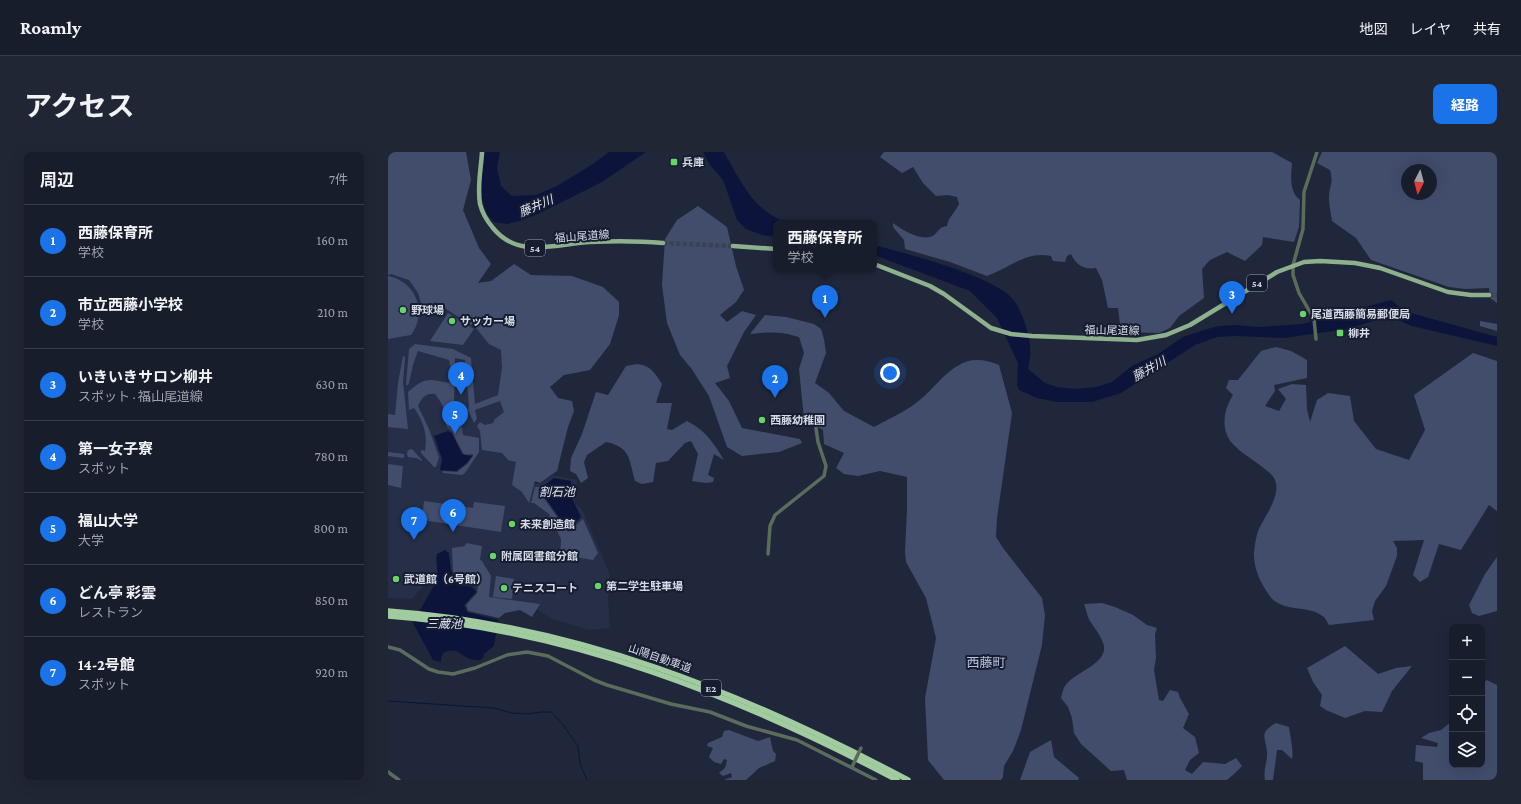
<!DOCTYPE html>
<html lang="ja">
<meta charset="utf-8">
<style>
:root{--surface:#181d2c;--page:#212634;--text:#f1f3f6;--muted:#9fa2a9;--line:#363b48;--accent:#1a73e8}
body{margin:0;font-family:"Crimson Pro","Noto Sans JP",serif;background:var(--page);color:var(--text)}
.controls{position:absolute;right:12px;bottom:12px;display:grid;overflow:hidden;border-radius:8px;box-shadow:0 4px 16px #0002}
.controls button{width:36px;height:36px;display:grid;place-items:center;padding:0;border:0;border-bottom:1px solid var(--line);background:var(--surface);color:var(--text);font:20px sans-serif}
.compass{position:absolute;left:1013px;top:12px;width:36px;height:36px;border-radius:50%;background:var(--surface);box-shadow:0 4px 16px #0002;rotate:186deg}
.you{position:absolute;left:502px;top:221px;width:14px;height:14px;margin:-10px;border:3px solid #fff;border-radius:50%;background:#1a73e8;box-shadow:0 0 0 6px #1a73e833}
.badge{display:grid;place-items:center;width:26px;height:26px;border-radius:50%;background:var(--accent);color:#fff;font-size:13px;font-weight:700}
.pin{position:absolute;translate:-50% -33px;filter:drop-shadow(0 1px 2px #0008)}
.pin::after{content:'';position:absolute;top:21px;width:14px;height:12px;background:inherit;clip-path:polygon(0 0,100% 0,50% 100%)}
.popup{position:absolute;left:385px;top:68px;width:104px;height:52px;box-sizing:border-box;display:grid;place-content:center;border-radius:8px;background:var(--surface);filter:drop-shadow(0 1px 3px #0005);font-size:13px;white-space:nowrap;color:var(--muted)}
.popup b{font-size:15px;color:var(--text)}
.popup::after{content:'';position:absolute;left:50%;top:100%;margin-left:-8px;border:8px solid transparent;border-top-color:var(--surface)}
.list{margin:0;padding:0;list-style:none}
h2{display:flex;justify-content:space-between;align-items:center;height:52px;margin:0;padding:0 16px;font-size:17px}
h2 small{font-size:13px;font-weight:400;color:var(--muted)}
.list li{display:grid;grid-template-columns:26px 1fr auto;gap:12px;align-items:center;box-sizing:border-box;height:72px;padding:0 16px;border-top:1px solid var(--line)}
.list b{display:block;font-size:15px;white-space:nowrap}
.list p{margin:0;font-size:13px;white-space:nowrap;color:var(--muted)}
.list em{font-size:13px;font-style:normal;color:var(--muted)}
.icon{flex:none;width:22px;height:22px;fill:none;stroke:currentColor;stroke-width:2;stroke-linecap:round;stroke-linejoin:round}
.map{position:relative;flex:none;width:1109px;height:628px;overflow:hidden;border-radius:8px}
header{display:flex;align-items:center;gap:24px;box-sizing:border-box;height:56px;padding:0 20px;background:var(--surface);border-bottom:1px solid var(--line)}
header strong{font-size:19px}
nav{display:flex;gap:22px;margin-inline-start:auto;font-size:14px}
.intro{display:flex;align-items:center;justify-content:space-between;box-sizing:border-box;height:96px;padding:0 24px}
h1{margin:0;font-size:28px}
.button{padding:10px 18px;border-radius:8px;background:var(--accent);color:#fff;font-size:14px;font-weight:700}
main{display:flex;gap:24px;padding:0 24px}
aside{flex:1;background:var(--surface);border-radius:8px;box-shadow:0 4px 16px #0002}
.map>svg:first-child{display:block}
</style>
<header>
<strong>Roamly</strong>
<nav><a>地図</a><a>レイヤ</a><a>共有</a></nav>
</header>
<div class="intro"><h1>アクセス</h1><a class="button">経路</a></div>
<main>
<aside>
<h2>周辺<small>7件</small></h2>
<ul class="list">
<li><span class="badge">1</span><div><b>西藤保育所</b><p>学校</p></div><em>160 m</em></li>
<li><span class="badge">2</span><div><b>市立西藤小学校</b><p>学校</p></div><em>210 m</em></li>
<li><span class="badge">3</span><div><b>いきいきサロン柳井</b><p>スポット · 福山尾道線</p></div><em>630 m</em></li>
<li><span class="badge">4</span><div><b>第一女子寮</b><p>スポット</p></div><em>780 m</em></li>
<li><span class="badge">5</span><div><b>福山大学</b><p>大学</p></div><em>800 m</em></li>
<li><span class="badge">6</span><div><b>どん亭 彩雲</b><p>レストラン</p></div><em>850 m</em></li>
<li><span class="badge">7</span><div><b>14-2号館</b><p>スポット</p></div><em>920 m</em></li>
</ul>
</aside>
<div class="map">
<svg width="1109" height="628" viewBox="0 0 1109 628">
<rect width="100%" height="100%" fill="#20273b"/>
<path fill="#262e48" d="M0 119 22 126 114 193 134 332H153L165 323 189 328V331L184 342 187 351 194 357 222 423 220 447 222 476 201 478 165 467 145 455 99 449 74 422 55 415 39 430 24 447 0 446Z"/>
<g fill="#424d6c" fill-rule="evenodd">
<path d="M0 0H78L83 28 75 58 91 96 103 112 90 131 103 129 126 112 143 123 184 124 215 135 231 150V163L222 192 202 218 176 223 162 235 170 246 184 249 186 259 180 275 169 319 152 331 147 329 141 351 134 340 124 333 128 310 120 308 114 301 94 298 92 279 89 274 92 270 97 273 105 271 107 267 116 260 112 249 87 258 89 267 86 271 80 258 81 253 77 208 67 206 66 252 72 263 75 283 91 286V300L77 321 74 323 55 321V319L69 320 79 312 85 304V302L77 303 75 301 64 280 58 274C60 261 54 251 47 242 37 241 34 246 30 254L41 277 51 305 48 315H46L33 301V298L37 299C40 282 35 269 26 256L21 258 20 240C40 222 42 229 65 231L61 208 30 199 25 213 21 231 20 233H18L21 197 27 192 65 197 83 206 87 252 110 243 114 216 113 198 101 192 88 176 47 150 40 161 34 154 30 141 21 128 3 122 0 123Z"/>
<path d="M496 0H884L904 11C903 23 901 40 912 48L911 75 906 90 875 85 874 93 857 109 839 100 822 108 814 117 816 146 791 164 782 176 771 181 736 180 732 172 730 156H720L714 128 708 116C696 118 688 113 683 102L679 104 677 110 665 109 663 104C637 99 622 116 599 124L562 110 517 97 516 88 505 75V71C514 78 535 91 546 83 552 78 550 76 559 74 561 64 567 61 571 52L569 45 560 43 548 44 535 31 525 15 514 21 492 5Z"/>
<path d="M934 0H1109V151L1102 146 1101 136 1077 137 1061 135 983 108 968 86 944 69C943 61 941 54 941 46 941 33 946 32 942 18L929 11ZM1019 18H1043V42H1019Z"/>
<path d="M310 54 339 75 348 114 356 138 348 150 332 163 339 170 354 159 368 163 356 180 339 214 342 226 327 231 341 249 354 276 412 287 414 291 391 300 354 304 339 295 321 244 303 216 292 203 279 171 274 133 277 87 289 68Z"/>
<path d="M0 124C28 129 40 161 23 183L0 187Z"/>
<path d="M60 161 86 177 75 193 42 189Z"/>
<path d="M377 163 398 165 426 172 433 177 436 187 438 201 427 231 441 241 456 259 486 275C498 268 512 262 524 254 554 234 567 194 611 213L624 261 609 366 608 385 615 396 654 446 657 463 654 493 633 578 625 599 616 614 615 625 613 628H556L540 608 537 546 548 486 538 446 518 410 517 400 519 357V325L492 319 470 324 456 322 448 316 456 301 436 292 435 278 416 267 411 217 416 201 411 185C392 179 381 180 362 182Z"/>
<path d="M1092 169 1109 172V179L1092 174Z"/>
<path d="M888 195 903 199 919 208V226L886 233 887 239 877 254 891 259 898 247 890 237 904 232 918 233 919 257 922 270 929 248 940 241 962 244 966 269 988 297 1021 308 1037 278 1026 243 1085 201 1109 209V359L1101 353 1073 398 1051 392 1040 425 1032 430 1025 423 1036 388 1005 389 1009 396V404L998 434 987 449 984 459 986 468 941 473C939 470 938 467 936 465 920 451 892 463 879 440 872 429 866 417 866 403 866 396 868 386 870 379 876 365 895 342 886 326 884 322 877 317 873 314 864 307 852 300 844 291 832 277 836 257 845 243L838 236 841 228H850L873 199Z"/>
<path d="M15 204 17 205 15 230 20 277 0 275V262L7 263 10 231Z"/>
<path d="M249 212C262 213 267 221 274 232L268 251H284L279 277 284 278 299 269C318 279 325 290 336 308L326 302 320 323 326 326 325 330 318 331 304 329 310 302 303 289 297 291 280 309 268 311 265 330 254 332 247 329C241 308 243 295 218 290L199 303 196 310 200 326 193 331 188 322 182 319 183 306 194 282 208 240 220 243 238 214Z"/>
<path d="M24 297 34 308V309L28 306 20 305 19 302 20 298Z"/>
<path d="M0 300 16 302V306L0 304Z"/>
<path d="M0 312 15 314 13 336 0 333Z"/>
<path d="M147 335H152L150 338 180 380 195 367 210 401 205 408 187 405 177 408 172 407 173 387 161 362 146 351H143Z"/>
<path d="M36 349 85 356 86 350 117 354 113 380 34 368Z"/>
<path d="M78 391 94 394 92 408 94 409 103 424 101 445 152 452 144 465 132 458 117 461 111 466 80 459 78 453 89 441 90 434 71 432 65 419 64 396 77 394Z"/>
<path d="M1109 405V459L1091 464 1084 461 1081 453 1097 422Z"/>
<path d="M108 424 126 427 124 447 105 445Z"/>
<path d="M714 451 727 455 745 463 759 473 769 476 767 482 768 506 766 518 771 548 775 549 782 538 790 540 792 546 801 562 795 576 807 585 811 601 802 608 797 618 804 622 815 610 837 612 848 606 854 614 846 622 839 628H739L736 618 723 619 693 592 686 581 684 566 680 555 673 546C674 542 675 537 677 534 685 521 719 512 716 494 714 485 707 477 702 469 699 464 698 457 696 452Z"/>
<path d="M957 494 990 522 1008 516 1024 514 1004 539 994 560 977 559 957 566 938 558 932 554 934 543 925 530 919 516Z"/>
<path d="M1099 528 1109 533V628H1035V611L1027 609 1028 593 1049 595 1050 591 1033 586 1041 581 1053 578 1064 569V613H1094V531Z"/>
<path d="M888 571 901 575C902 583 906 601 904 607L894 598H889L885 628H877C875 616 880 609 879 600 878 585 870 581 888 571Z"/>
<path d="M341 578 370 589 382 585 385 599 388 602 387 609 371 616 358 628H336L344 625 343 621 335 624 331 621 337 616 339 608 336 607 333 612 326 610 321 605 325 596 319 594 320 591 334 585 336 579Z"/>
<path d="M663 588 666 605 691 626 690 628H632L642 600Z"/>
</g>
<g fill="#0c143c">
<path d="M97 0H112L109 16 113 34 124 44 148 43 169 34 205 12 221 0H258L214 30 150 62 131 69 119 72 106 70 98 61 94 47 93 30Z"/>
<path d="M315 0H336C353 30 365 59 400 71H388V85L374 83 358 77 349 68 335 28 322 13Z"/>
<path d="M486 93C516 101 612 125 627 150 634 160 642 183 642 196 643 203 641 210 640 217L657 231 669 235 686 237 708 235 724 230 744 214 770 202 795 185 813 179 830 174 846 173 871 175 914 172 1003 148 1016 159 1109 185V194L1024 174 1010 168H988L960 177 896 186 847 184 829 185 807 193 733 241 704 250H669L649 246 631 238 629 233 630 211 609 166 582 139 486 103Z"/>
<path d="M60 279 64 281 74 302 84 304 79 311 68 319 52 318 54 307 46 284Z"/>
<path d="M166 326 183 329V344L193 365 180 378 151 337Z"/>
<path d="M57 398 61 401 63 419 70 433 84 435 88 440 76 453 79 460 110 468 106 494 96 502 95 506 92 508C89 508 86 508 83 507 74 505 71 496 60 499 54 500 53 504 53 510L45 508 25 471 49 428C51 419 47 411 49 402Z"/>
</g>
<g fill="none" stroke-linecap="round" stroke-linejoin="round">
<path stroke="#0c143c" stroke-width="1" d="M0 549 106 556 124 561 140 562 153 560H163L173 570 190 594 192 612 199 628"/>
<g stroke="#3b4255" stroke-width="4.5" stroke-dasharray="4.5 2" stroke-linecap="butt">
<path d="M275 91 345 94"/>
<path d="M1101 143H1109"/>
</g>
<g stroke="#5b6c5a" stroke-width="3.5">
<path d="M928 187 926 167 911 141 905 123V113L915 77 916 40 929 0"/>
<path d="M380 402 382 374 387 363 436 324 438 314 430 290 428 276"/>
<path d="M0 495 12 498 41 517 50 520 65 522 87 516 119 503 139 500 160 504 206 528 219 533 283 552 322 560 358 574 409 588 488 628"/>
<path d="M0 620 11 628"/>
</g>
<g stroke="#8db18c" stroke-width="4.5">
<path d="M94 0C93 17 89 35 92 52 94 60 99 69 105 76 130 107 168 92 202 90 226 89 251 89 275 91"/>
<path d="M345 94 388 97"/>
<path d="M486 112 542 134 556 142 603 176 623 182 644 184 749 188 778 183 802 173 889 120 916 110 932 109 967 111 992 116 1060 140 1083 143H1101"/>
</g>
<g stroke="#a1cc9f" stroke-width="5.5">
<path d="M0 459C189 473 354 540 520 628"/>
<path d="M0 464C181 477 350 544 509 628"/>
</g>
<path stroke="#5b6c5a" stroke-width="3.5" d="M464 615 473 596"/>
</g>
<g fill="#66d467" stroke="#171d30" stroke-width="1.5">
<rect x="282" y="6" width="8" height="8" rx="2"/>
<circle cx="15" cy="158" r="4"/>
<circle cx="915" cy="162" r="4"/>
<circle cx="64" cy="169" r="4"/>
<rect x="948" y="177" width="8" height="8" rx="2"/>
<circle cx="374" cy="268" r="4"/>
<circle cx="124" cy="372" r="4"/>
<circle cx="105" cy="404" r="4"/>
<circle cx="8" cy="427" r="4"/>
<circle cx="210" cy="434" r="4"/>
<circle cx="116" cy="436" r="4"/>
</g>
<g text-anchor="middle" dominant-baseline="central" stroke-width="4" stroke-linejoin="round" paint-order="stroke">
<g fill="#171d30" stroke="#9ca1b1" stroke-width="1">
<rect x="137" y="88" width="20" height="16" rx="3"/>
<rect x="859" y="123" width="20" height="16" rx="3"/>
<rect x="313" y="528" width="20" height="16" rx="3"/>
</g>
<g font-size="10" font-weight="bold" fill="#d5dae8">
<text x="147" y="96">54</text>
<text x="869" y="131">54</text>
<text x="323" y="536">E2</text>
</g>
<g font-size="11" font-weight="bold" fill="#d5dae8" stroke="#171d30" text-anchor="start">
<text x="294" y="10">兵庫</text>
<text x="23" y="158">野球場</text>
<text x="923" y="162">尾道西藤簡易郵便局</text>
<text x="72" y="169">サッカー場</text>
<text x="960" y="181">柳井</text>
<text x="382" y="268">西藤幼稚園</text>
<text x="132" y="372">未来創造館</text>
<text x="113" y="404">附属図書館分館</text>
<text x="16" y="427">武道館（6号館）</text>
<text x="218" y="434">第二学生駐車場</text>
<text x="124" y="436">テニスコート</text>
</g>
<g font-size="11" fill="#d5dae8" stroke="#171d30">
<text transform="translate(194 84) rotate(-4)">福山尾道線</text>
<text transform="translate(724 178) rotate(1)">福山尾道線</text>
<text transform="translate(272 506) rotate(19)">山陽自動車道</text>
</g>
<g font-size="12" font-style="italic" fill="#dee4f3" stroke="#171d30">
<text transform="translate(148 54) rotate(-23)">藤井川</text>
<text transform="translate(761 217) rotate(-29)">藤井川</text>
<text x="169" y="340">割石池</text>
<text x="56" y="472">三蔵池</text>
</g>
<g font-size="13" fill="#b8c2dc" stroke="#171d30">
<text x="598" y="510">西藤町</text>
</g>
</g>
</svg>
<div class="controls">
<button>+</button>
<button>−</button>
<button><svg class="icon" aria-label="locate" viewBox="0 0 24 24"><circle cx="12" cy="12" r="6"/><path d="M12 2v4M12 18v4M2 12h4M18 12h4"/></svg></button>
<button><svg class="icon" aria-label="layers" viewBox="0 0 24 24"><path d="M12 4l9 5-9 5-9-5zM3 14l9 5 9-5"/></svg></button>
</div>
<svg class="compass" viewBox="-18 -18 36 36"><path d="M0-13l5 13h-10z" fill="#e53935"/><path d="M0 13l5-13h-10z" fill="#9fa2a9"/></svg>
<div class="you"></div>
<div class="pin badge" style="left:437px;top:166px">1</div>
<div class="popup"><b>西藤保育所</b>学校</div>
<div class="pin badge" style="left:387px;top:246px">2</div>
<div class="pin badge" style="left:844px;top:162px">3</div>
<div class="pin badge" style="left:73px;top:243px">4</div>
<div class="pin badge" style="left:67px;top:282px">5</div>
<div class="pin badge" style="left:65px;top:380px">6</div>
<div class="pin badge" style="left:26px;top:388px">7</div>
</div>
</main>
